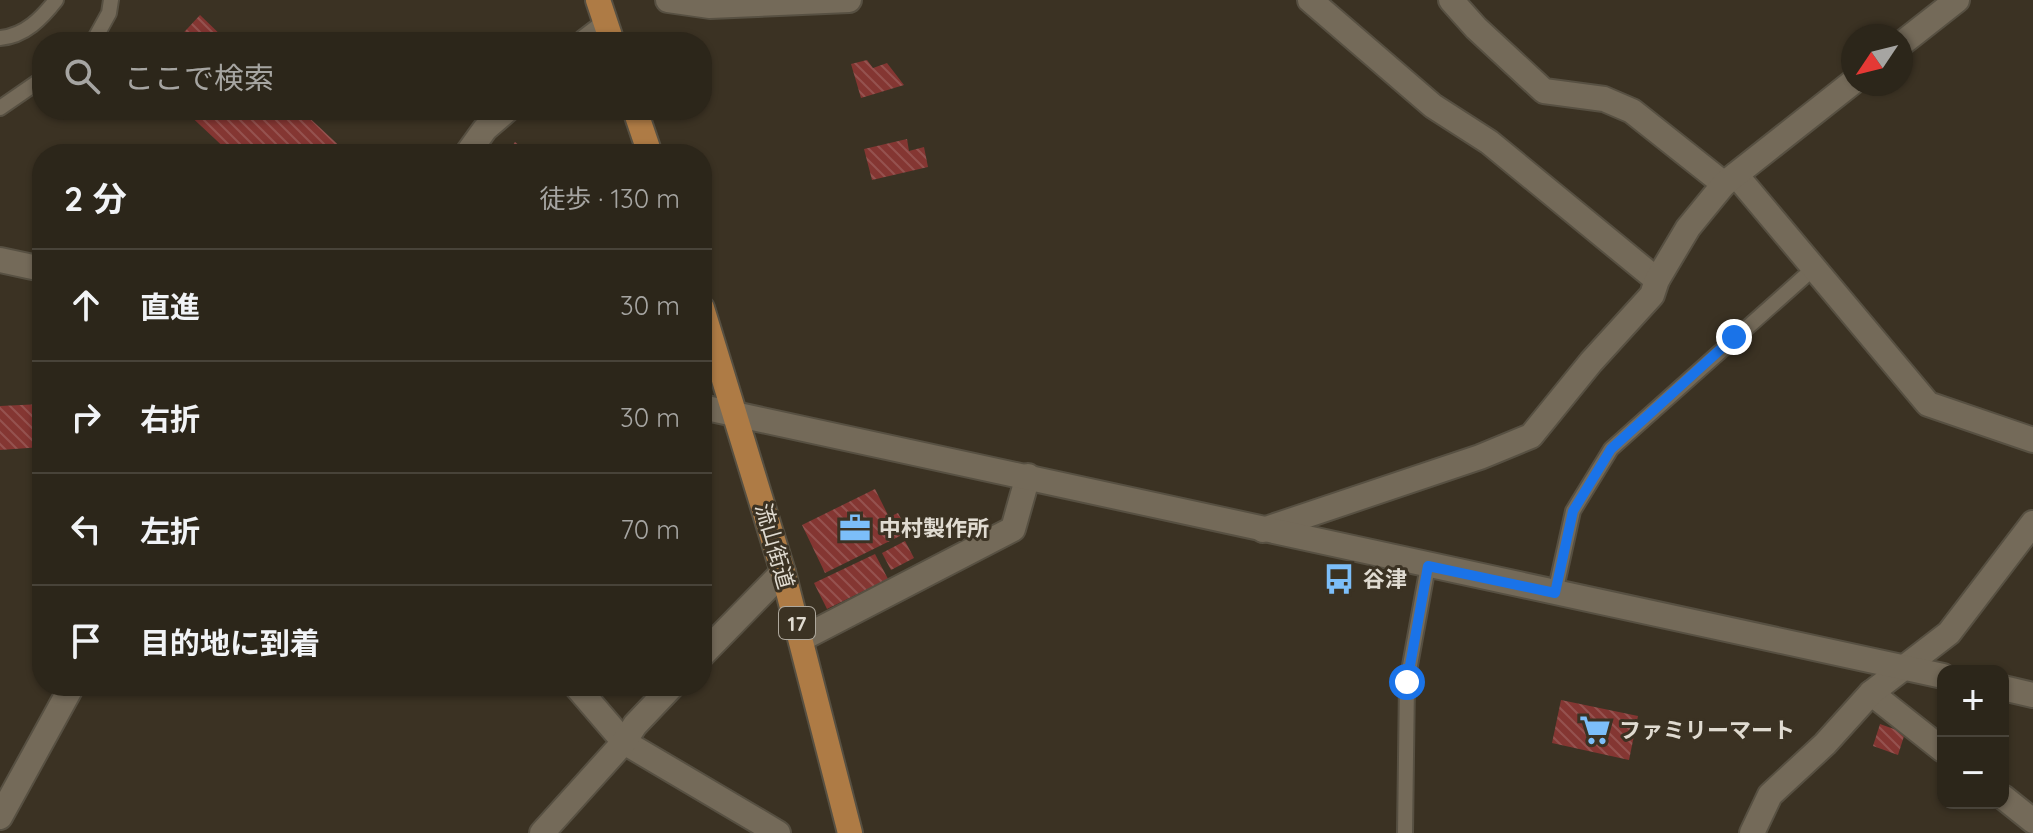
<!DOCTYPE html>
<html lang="ja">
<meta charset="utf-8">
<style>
:root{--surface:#2c261a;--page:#383227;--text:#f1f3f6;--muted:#a6a5a2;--line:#484339}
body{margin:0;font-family:Quicksand,"Noto Sans JP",sans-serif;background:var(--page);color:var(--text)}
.controls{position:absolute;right:24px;bottom:24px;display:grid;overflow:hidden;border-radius:16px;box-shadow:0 2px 6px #0004}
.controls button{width:72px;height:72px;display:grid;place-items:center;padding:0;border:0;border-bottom:2px solid var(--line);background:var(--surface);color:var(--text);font:40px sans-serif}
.compass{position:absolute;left:1841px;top:24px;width:72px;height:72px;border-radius:50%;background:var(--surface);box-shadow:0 2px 6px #0004;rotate:235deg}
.stop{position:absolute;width:24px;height:24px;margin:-18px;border:6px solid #1a73e8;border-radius:50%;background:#fff}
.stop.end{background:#1a73e8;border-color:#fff;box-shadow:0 2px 8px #0008}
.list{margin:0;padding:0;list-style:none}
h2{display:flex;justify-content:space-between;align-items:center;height:104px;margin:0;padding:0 32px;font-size:34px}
h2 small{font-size:26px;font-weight:400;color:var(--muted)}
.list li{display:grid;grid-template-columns:52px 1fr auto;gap:24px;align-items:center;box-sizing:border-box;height:112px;padding:0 32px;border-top:2px solid var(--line)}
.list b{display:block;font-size:30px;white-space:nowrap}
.list em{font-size:26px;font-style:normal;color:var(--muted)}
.icon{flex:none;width:44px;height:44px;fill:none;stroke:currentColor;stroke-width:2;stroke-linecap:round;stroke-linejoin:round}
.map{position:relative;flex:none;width:2033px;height:833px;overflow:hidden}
.search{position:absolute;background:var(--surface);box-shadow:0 2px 6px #0004;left:32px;top:32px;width:680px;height:88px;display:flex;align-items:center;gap:20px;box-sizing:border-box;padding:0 28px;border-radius:32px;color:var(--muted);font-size:30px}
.panel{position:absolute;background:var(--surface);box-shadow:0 2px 6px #0004;left:32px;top:144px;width:680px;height:552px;border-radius:32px}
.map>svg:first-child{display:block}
</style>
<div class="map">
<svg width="2033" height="833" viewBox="0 0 2033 833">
<defs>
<pattern id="building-back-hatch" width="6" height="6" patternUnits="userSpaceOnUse" patternTransform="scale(2)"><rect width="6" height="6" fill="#843632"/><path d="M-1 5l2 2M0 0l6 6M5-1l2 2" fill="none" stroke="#95524f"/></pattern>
</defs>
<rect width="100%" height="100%" fill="#3b3223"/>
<g fill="url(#building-back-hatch)">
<path d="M200 15 228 42H175Z"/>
<path d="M867 60 873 68 887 63 904 85 861 98 851 64Z"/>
<path d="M184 110H301L348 154H231Z"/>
<path d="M907 139 909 151 924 147 928 167 872 180 864 149Z"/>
<path d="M515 142 530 154H506Z"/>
<path d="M42 404V447L0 450V406Z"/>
<path d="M875 489 889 517 898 513 908 532 825 573 802 525Z"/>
<path d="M905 541 914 558 891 570 882 553Z"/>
<path d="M875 554 888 579 827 609 814 583Z"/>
<path d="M1561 700 1638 716 1629 760 1552 743Z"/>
<path d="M1880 724 1905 733 1898 755 1873 746Z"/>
</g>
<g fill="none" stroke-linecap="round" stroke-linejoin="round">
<defs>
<g id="lane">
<path d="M0 38C25 36 42 18 56 0"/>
<path d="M93 42 109 13 111 0"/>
<path d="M0 108 42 79"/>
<path d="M1555 593 1573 511 1611 449 1814 268"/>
<path d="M1405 833 1407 682 1428 566"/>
</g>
<g id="street">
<path d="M668 0 710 6 849 0"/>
<path d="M1310 0 1433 106 1489 142 1657 280"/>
<path d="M1451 0 1476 28 1544 91 1604 99 1632 111 1724 184"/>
<path d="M585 42 606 26"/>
<path d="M1901 44 1957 0"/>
<path d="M467 154 485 129 507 110"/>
<path d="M1736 175 1928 404 2033 440"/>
<path d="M1263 530 1480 457 1531 436 1591 362 1652 295 1657 280 1688 228 1724 184 1853 82"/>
<path d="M801 639 1013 529 1028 476"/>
<path d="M702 655 783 572"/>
<path d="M576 686 624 742 778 833"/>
<path d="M1871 693 1943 750"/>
<path d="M2003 797 2033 821"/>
<path d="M0 817 72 686"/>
<path d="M542 833 624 742 635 725 672 686"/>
<path d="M1752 833 1770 795 1825 744 1871 693 1949 633 2033 523"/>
</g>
<g id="secondary">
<path d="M0 260 42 269"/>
<path d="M702 407 1943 676"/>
<path d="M2003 688 2033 695"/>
</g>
<g id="primary">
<path d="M598 0 612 42"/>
<path d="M635 110 650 154"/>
<path d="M702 308 783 572 850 833"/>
</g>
</defs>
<use href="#lane" stroke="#575042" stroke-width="18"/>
<use href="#street" stroke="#575042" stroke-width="28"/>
<use href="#secondary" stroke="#575042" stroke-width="28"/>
<use href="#primary" stroke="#575042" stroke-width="28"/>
<use href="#lane" stroke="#746a59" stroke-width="14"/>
<use href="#street" stroke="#746a59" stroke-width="24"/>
<use href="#secondary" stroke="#746a59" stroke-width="24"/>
<use href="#primary" stroke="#ae7b45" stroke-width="24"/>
</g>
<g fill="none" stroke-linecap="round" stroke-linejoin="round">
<path stroke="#1a73e8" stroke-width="10" d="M1407 682 1428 566 1555 593 1573 511 1611 449 1734 337"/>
</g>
<defs>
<symbol id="office-bare" viewBox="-9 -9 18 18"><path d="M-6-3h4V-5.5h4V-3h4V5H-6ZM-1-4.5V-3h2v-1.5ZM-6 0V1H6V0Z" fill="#7cbef9" stroke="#3b3223" stroke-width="2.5" paint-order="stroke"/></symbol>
<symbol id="bus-bare" viewBox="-9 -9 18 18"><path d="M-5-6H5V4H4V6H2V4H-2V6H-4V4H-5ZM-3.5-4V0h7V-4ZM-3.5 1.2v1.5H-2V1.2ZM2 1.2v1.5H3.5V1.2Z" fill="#7cbef9" stroke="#3b3223" stroke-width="2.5" paint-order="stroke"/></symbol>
<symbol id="supermarket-bare" viewBox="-9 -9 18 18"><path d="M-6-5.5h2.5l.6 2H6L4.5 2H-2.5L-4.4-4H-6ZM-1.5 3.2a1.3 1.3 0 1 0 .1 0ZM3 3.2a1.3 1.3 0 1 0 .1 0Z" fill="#7cbef9" stroke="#3b3223" stroke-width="2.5" paint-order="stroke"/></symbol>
</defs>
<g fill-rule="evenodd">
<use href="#office-bare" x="833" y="506" width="44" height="44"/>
<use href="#bus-bare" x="1317" y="557" width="44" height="44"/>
<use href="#supermarket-bare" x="1573" y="708" width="44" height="44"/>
</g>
<g text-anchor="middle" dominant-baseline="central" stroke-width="6" stroke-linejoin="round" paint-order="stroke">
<rect fill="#3b3223" stroke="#aea89d" stroke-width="2" x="779" y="607" width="36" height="32" rx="6"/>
<g font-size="20" font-weight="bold" fill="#e0dbd1">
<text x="797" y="623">17</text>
</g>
<g font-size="22" font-weight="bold" fill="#e0dbd1" stroke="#3b3223" text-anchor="start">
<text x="879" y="528">中村製作所</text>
<text x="1363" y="579">谷津</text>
<text x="1619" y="730">ファミリーマート</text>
</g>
<g font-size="22" fill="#e0dbd1" stroke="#3b3223">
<text transform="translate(775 546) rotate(74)">流山街道</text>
</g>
</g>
</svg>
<div class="controls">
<button>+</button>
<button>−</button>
</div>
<svg class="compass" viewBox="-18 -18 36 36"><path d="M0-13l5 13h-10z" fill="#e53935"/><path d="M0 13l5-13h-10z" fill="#a6a5a2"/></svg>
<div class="stop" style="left:1407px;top:682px"></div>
<div class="stop end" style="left:1734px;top:337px"></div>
<div class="search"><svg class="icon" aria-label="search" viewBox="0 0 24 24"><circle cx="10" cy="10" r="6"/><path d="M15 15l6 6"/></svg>ここで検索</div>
<section class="panel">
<h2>2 分<small>徒歩 · 130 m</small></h2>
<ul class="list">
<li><svg class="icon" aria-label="ahead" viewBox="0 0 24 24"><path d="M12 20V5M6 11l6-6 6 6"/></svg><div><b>直進</b></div><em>30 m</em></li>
<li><svg class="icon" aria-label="right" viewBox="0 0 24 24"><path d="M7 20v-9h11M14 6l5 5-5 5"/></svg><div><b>右折</b></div><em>30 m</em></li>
<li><svg class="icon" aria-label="left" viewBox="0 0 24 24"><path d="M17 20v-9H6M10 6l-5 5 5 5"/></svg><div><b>左折</b></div><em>70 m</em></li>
<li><svg class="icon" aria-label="arrive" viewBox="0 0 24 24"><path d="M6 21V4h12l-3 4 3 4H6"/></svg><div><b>目的地に到着</b></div></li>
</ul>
</section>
</div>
